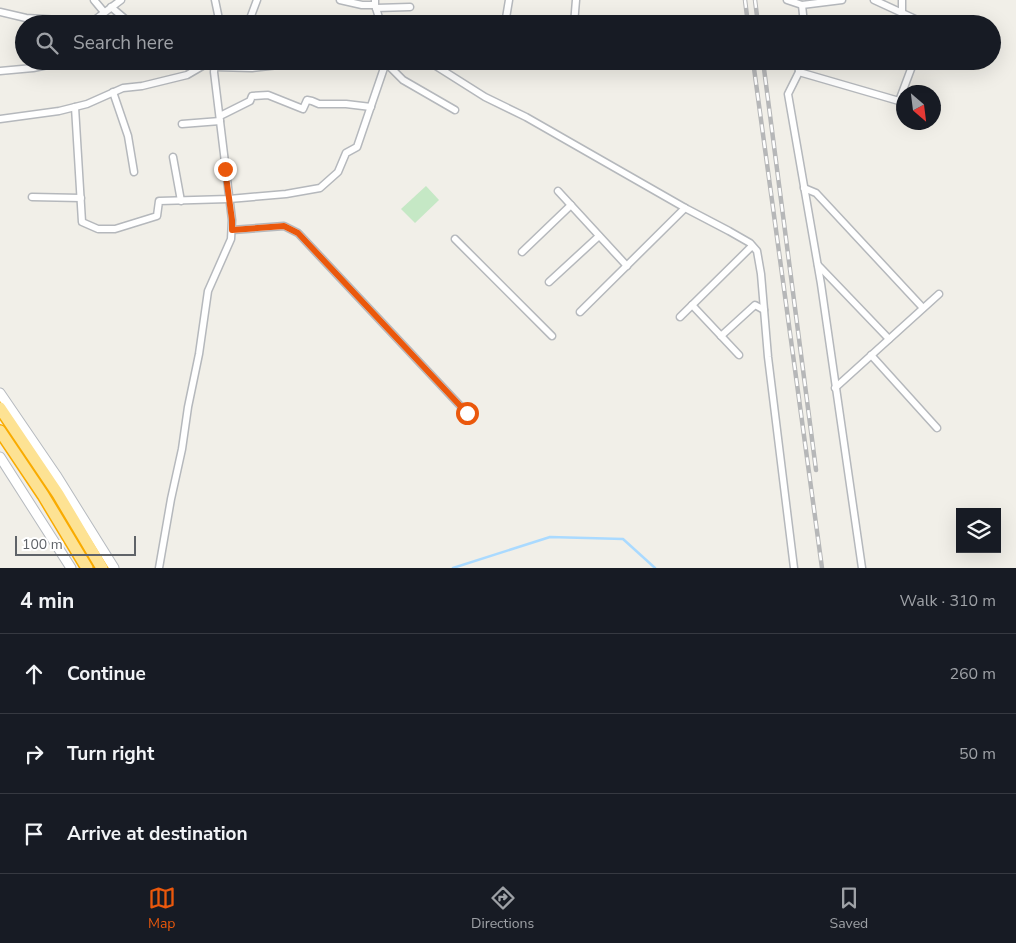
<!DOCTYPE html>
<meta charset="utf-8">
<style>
:root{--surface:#171b24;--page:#242831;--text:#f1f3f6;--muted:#9ea1a6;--line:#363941;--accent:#ea580c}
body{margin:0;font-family:"Nunito Sans",sans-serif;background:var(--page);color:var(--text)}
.controls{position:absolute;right:15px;bottom:15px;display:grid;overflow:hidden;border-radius:0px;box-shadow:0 5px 20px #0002}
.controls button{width:45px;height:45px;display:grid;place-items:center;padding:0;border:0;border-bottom:1px solid var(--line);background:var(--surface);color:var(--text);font:25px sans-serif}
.compass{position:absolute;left:896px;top:85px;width:45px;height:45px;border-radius:50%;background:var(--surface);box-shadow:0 5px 20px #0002;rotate:152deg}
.scale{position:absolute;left:15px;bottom:12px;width:121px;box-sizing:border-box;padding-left:5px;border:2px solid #5f6368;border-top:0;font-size:14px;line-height:18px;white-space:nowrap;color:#5f6368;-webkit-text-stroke:4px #fff;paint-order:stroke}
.stop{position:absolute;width:15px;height:15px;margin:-11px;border:4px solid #ea580c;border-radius:50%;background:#fff}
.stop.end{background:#ea580c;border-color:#fff;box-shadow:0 1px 5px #0008}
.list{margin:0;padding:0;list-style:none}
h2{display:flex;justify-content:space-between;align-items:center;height:65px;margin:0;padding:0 20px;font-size:21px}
h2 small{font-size:16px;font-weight:400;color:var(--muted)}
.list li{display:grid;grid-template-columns:32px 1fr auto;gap:15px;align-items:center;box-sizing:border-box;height:80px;padding:0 20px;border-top:1px solid var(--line)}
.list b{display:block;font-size:19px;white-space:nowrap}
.list em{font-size:16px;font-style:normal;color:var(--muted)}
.icon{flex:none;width:28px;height:28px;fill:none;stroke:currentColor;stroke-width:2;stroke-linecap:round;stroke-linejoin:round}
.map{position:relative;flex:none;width:1016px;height:568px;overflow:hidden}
.search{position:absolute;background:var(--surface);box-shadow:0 5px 20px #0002;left:15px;right:15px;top:15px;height:55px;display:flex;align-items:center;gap:12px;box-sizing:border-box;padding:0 18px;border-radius:28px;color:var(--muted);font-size:19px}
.sheet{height:305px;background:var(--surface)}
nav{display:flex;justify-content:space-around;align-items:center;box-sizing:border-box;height:70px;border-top:1px solid var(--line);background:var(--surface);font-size:14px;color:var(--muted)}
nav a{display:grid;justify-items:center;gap:2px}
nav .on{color:var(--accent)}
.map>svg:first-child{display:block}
</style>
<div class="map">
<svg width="1016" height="568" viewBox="0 0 1016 568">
<rect width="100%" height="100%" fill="#f1efe8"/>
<path fill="#c5e8c5" d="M426 186 439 200 415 223 401 209Z"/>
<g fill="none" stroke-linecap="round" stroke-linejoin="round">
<path stroke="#aadaff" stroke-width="2.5" d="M453 568 550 537 623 539 655 568"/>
<defs>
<g id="street">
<path d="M94 0 104 12"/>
<path d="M215 0 220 24"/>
<path d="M340 0 362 5H375"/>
<path d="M375 0V5L381 24"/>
<path d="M787 0 802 5 842 0"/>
<path d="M874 0 926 24"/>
<path d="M802 5 804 24"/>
<path d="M111 7 131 24"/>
<path d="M376 8 410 7"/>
<path d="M902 11V0"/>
<path d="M0 12 26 18 94 22"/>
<path d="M94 24 96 19 121 0"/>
<path d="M248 24 257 0"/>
<path d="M505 24 509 0"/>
<path d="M574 24 576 0"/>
<path d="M428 61 485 97 526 117 687 209 729 231 750 243 757 251 761 274 768 357 794 568"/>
<path d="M798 61 799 72 899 101 914 61"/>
<path d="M388 65 403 80 455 110"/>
<path d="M214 67 252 68 315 61"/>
<path d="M0 71 33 68 67 61"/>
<path d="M799 72 788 94 821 284 862 568"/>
<path d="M113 92 128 136 134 172"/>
<path d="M75 107 82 222 98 229H115L157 216 159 201 229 199 286 194 320 188 338 172 346 153 357 147 384 68 393 61"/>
<path d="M220 116 250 101 252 96 268 95 303 109 307 100 312 101 319 104H346L371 107"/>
<path d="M0 119 59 111 87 104 123 88 142 86 187 75 211 61"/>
<path d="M182 124 220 121"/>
<path d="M173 157 181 201"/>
<path d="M804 188 816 193 923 308"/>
<path d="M558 191 627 266"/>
<path d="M32 197 81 198"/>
<path d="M232 230 284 226 298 233 467 413"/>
<path d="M455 239 552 336"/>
<path d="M522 252 571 205"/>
<path d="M818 265 889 339"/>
<path d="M549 282 599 236"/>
<path d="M692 305 739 355"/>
<path d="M580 312 685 208"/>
<path d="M680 317 752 246"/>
<path d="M721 336 755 305 764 310"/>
<path d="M871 355 937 428"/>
<path d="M835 388 939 294"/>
<path d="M159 568 171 499 182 449 188 407 199 354 208 291 231 239 232 220 214 72 215 61"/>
</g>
<g id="secondary">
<path d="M0 393 56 475 114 568"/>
<path d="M0 457 71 568"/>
</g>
<g id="highway">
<path d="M0 408 58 494 102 568"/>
<path d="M0 431 43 495 87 568"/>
</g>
</defs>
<use href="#street" stroke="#b5b8bc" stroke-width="9"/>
<use href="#secondary" stroke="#b6babf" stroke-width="11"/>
<use href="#highway" stroke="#f9ab00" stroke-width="14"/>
<use href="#street" stroke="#fff" stroke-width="6"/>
<use href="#secondary" stroke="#fff" stroke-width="9"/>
<use href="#highway" stroke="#fde293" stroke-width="11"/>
<defs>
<g id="rail">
<path d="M745 0 748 24"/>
<path d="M755 0 758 24"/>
<path d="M753 61 822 568"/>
<path d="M763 61 816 470"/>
</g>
</defs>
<use href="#rail" stroke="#b6b7b8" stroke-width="4.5"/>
<use href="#rail" stroke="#fff" stroke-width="2.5" stroke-dasharray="8" stroke-linecap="butt"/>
</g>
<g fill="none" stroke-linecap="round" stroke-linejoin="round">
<path stroke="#ea580c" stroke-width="6" d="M225 169 232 220V230L284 226 298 233 467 413"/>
</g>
</svg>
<div class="controls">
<button><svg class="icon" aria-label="layers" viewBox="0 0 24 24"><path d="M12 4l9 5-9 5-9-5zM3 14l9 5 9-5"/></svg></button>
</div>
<svg class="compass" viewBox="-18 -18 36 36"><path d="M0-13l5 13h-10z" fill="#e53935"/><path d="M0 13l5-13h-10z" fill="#9ea1a6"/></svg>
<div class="scale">100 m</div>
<div class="stop" style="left:467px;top:413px"></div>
<div class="stop end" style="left:225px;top:169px"></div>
<div class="search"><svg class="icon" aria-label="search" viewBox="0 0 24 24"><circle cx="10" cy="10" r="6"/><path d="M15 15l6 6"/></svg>Search here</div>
</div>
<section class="sheet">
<h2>4 min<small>Walk · 310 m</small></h2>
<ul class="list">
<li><svg class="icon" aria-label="ahead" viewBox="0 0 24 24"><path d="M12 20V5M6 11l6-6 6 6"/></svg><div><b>Continue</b></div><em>260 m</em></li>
<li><svg class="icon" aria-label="right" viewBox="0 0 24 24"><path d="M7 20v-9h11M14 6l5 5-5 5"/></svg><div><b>Turn right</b></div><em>50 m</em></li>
<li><svg class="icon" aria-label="arrive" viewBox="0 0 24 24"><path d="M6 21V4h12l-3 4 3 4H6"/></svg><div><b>Arrive at destination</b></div></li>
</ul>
</section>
<nav>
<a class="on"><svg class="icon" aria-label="map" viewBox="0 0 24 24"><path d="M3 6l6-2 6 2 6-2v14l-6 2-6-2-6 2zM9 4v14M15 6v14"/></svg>Map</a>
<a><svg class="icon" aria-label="directions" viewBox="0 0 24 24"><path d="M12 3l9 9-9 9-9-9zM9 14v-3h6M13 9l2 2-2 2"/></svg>Directions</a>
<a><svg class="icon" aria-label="saved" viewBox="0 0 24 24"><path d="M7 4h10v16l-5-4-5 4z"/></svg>Saved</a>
</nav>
